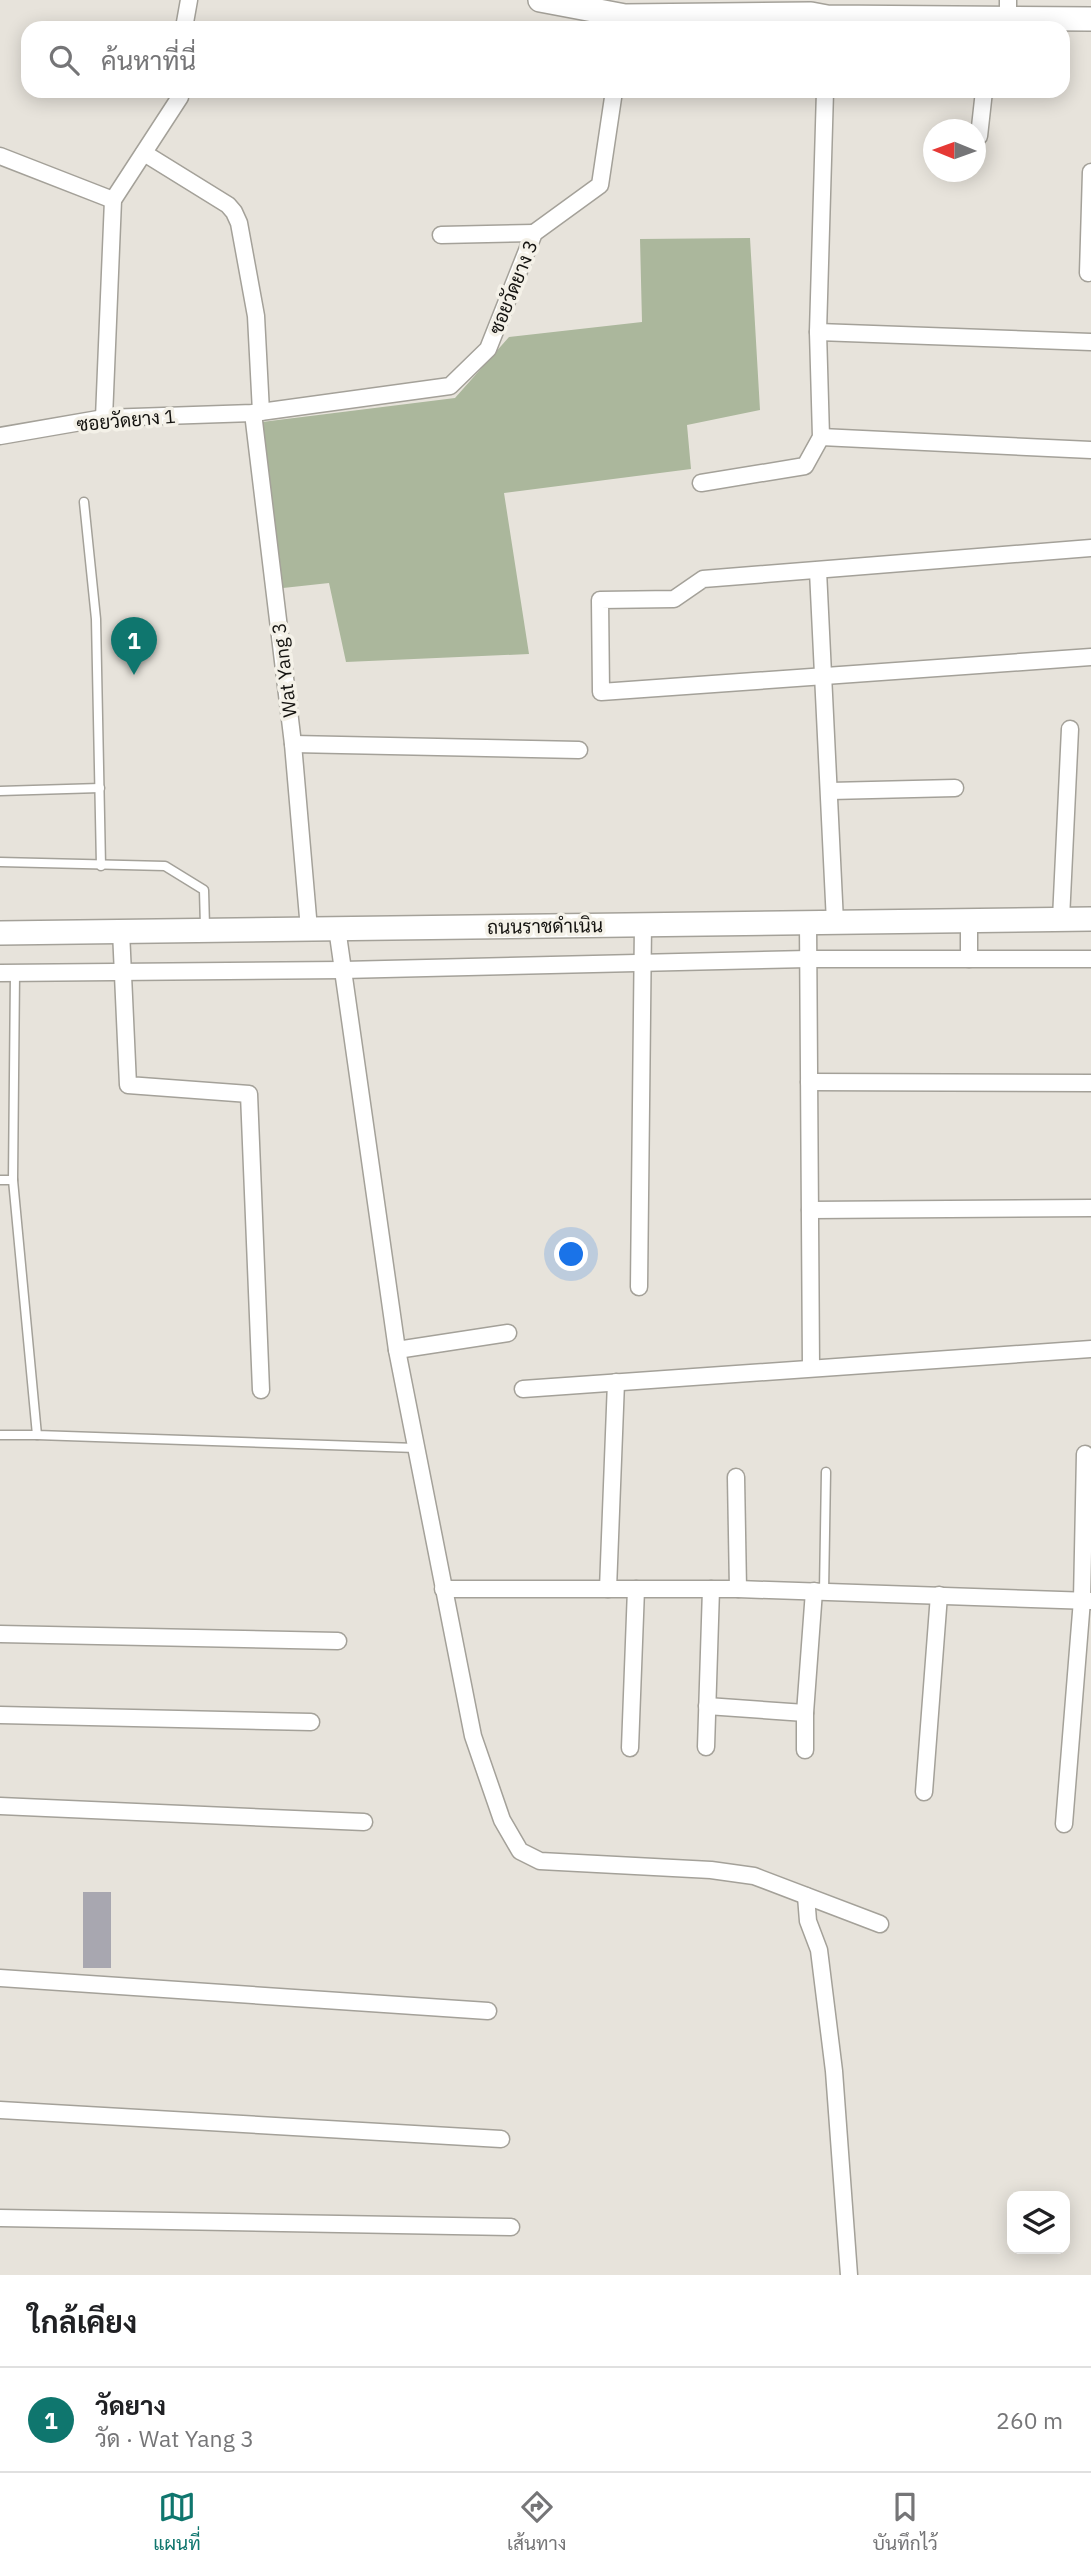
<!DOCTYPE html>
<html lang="th">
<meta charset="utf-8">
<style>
:root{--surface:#fff;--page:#f2f2f2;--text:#202124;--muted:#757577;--line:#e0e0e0;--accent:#0f766e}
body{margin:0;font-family:"IBM Plex Sans",Sarabun,sans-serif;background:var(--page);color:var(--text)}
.controls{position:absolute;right:21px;bottom:21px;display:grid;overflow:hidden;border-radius:14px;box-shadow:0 4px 18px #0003}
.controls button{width:63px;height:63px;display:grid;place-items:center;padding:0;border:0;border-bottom:2px solid var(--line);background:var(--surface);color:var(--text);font:35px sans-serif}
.compass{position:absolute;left:923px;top:119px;width:63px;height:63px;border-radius:50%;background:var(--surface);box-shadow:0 4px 18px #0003;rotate:271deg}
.you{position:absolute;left:572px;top:1255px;width:24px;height:24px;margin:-18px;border:5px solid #fff;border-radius:50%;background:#1a73e8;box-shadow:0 0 0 10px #1a73e833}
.badge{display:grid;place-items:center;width:46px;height:46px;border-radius:50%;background:var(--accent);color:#fff;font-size:23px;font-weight:700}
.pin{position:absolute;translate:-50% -58px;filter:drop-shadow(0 2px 4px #0008)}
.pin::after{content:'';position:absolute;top:37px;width:24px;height:21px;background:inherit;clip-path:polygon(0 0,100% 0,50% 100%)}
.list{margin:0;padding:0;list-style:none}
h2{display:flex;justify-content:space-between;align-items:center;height:91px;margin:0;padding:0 28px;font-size:30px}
h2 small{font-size:23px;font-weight:400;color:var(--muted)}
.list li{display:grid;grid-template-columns:46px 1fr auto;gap:21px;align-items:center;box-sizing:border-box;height:105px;padding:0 28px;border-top:2px solid var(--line)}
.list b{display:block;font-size:26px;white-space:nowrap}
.list p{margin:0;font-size:23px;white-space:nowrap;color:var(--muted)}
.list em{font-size:23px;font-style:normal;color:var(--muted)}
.icon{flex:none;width:38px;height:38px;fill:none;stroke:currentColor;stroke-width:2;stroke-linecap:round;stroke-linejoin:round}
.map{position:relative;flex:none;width:1091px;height:2275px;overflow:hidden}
.search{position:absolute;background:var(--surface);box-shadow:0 4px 18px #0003;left:21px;right:21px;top:21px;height:77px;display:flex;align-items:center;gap:18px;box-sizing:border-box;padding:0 24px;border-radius:21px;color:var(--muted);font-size:26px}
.sheet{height:196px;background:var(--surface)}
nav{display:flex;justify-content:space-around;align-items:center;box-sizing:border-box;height:98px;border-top:2px solid var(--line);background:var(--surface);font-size:19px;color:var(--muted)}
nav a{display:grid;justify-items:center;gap:4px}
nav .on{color:var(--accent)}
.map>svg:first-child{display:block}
</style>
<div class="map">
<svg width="1091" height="2275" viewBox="0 0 1091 2275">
<rect width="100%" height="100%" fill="#e7e3db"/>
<path fill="#abb79c" d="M750 238 760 410 687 425 691 469 504 493 529 654 346 662 329 583 283 588 262 422 455 398 509 337 642 322 640 239Z"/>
<rect fill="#a8a7b0" x="83" y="1892" width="28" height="76"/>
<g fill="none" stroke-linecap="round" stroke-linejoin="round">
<defs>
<g id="lane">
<path d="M84 502 96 619 101 866"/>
<path d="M0 791 100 788"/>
<path d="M0 862 165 866 204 890 205 927"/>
<path d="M15 973 13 1180 37 1435 416 1448"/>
<path d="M0 1180H13"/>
<path d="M0 1435H37"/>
<path d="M824 1592 826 1472"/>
</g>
<g id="street">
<path d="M1008 19V0"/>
<path d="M184 28 189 0"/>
<path d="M979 136 984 91"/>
<path d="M144 153 228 205 234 212 239 223 256 316 261 412"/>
<path d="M0 156 113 200"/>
<path d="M441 235 534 233"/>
<path d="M1088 273 1091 172"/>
<path d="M818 332 1091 342"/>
<path d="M253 413 293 744 309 929"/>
<path d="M104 418 113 200 180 97V91"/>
<path d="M0 436 104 418 253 413 450 386 488 349 534 233 600 185 614 91"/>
<path d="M821 437 1091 450"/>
<path d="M701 483 805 466 821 437 818 332 825 91"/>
<path d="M1091 548 703 579 674 599 600 600 601 692 1091 657"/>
<path d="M818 571 835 922"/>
<path d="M293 744 579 750"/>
<path d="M830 791 955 788"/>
<path d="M1061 919 1070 729"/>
<path d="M969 920V959"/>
<path d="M808 922 811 1368"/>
<path d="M337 928 397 1350 473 1736 502 1820 520 1851 540 1861 711 1870 754 1876 880 1924"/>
<path d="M121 931 128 1085 249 1094 261 1390"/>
<path d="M0 973 343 970 808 959H1091"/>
<path d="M809 1082 1091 1083"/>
<path d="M810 1210 1091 1208"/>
<path d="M639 1287 643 924"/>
<path d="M397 1350 508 1333"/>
<path d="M523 1389 1091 1349"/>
<path d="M736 1477 738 1589"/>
<path d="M443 1589H738L1091 1601"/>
<path d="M608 1589 616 1382"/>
<path d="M0 1634 338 1641"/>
<path d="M707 1706 805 1713"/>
<path d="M0 1715 311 1722"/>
<path d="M706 1747 711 1589"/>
<path d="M630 1748 636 1589"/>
<path d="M805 1750V1713L814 1591"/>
<path d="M924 1792 939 1595"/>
<path d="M0 1806 364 1822"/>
<path d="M1064 1824 1082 1600 1085 1454"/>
<path d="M806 1896 808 1921 819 1950 834 2071 849 2275"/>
<path d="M0 1978 488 2011"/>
<path d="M0 2110 501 2139"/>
<path d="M0 2218 511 2227"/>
</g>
<g id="secondary">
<path d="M540 0 625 16 811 14 827 17 1091 19"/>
<path d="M0 933 1091 919"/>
</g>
</defs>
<use href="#lane" stroke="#a4a199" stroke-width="11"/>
<use href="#street" stroke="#a4a199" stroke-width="19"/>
<use href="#secondary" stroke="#a4a199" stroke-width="26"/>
<use href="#lane" stroke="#fff" stroke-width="8"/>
<use href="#street" stroke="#fff" stroke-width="16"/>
<use href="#secondary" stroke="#fff" stroke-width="23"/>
</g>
<g text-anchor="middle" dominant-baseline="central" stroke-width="7" stroke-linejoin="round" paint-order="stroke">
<g font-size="19" fill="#141310" stroke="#f4f1e8">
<text transform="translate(513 287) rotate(-68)">ซอยวัดยาง 3</text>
<text transform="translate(126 420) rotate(-5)">ซอยวัดยาง 1</text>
<text transform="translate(284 670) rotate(-97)">Wat Yang 3</text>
<text transform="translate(545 926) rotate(-1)">ถนนราชดำเนิน</text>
</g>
</g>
</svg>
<div class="controls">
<button><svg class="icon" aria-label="layers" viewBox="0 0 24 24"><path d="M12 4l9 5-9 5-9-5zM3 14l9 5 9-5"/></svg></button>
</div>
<svg class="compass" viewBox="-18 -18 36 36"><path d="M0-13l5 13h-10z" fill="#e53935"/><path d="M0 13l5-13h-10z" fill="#757577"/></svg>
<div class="you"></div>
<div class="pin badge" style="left:134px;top:675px">1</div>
<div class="search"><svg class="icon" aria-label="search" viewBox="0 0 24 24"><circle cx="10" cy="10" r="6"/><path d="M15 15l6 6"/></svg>ค้นหาที่นี่</div>
</div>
<section class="sheet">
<h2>ใกล้เคียง<small></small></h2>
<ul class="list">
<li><span class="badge">1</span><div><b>วัดยาง</b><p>วัด · Wat Yang 3</p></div><em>260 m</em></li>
</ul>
</section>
<nav>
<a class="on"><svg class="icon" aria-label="map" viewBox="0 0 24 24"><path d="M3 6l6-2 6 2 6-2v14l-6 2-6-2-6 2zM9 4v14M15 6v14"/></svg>แผนที่</a>
<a><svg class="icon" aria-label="directions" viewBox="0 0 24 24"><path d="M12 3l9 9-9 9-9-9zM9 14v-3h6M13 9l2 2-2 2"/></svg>เส้นทาง</a>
<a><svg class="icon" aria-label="saved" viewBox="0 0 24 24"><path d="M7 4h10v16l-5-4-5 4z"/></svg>บันทึกไว้</a>
</nav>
